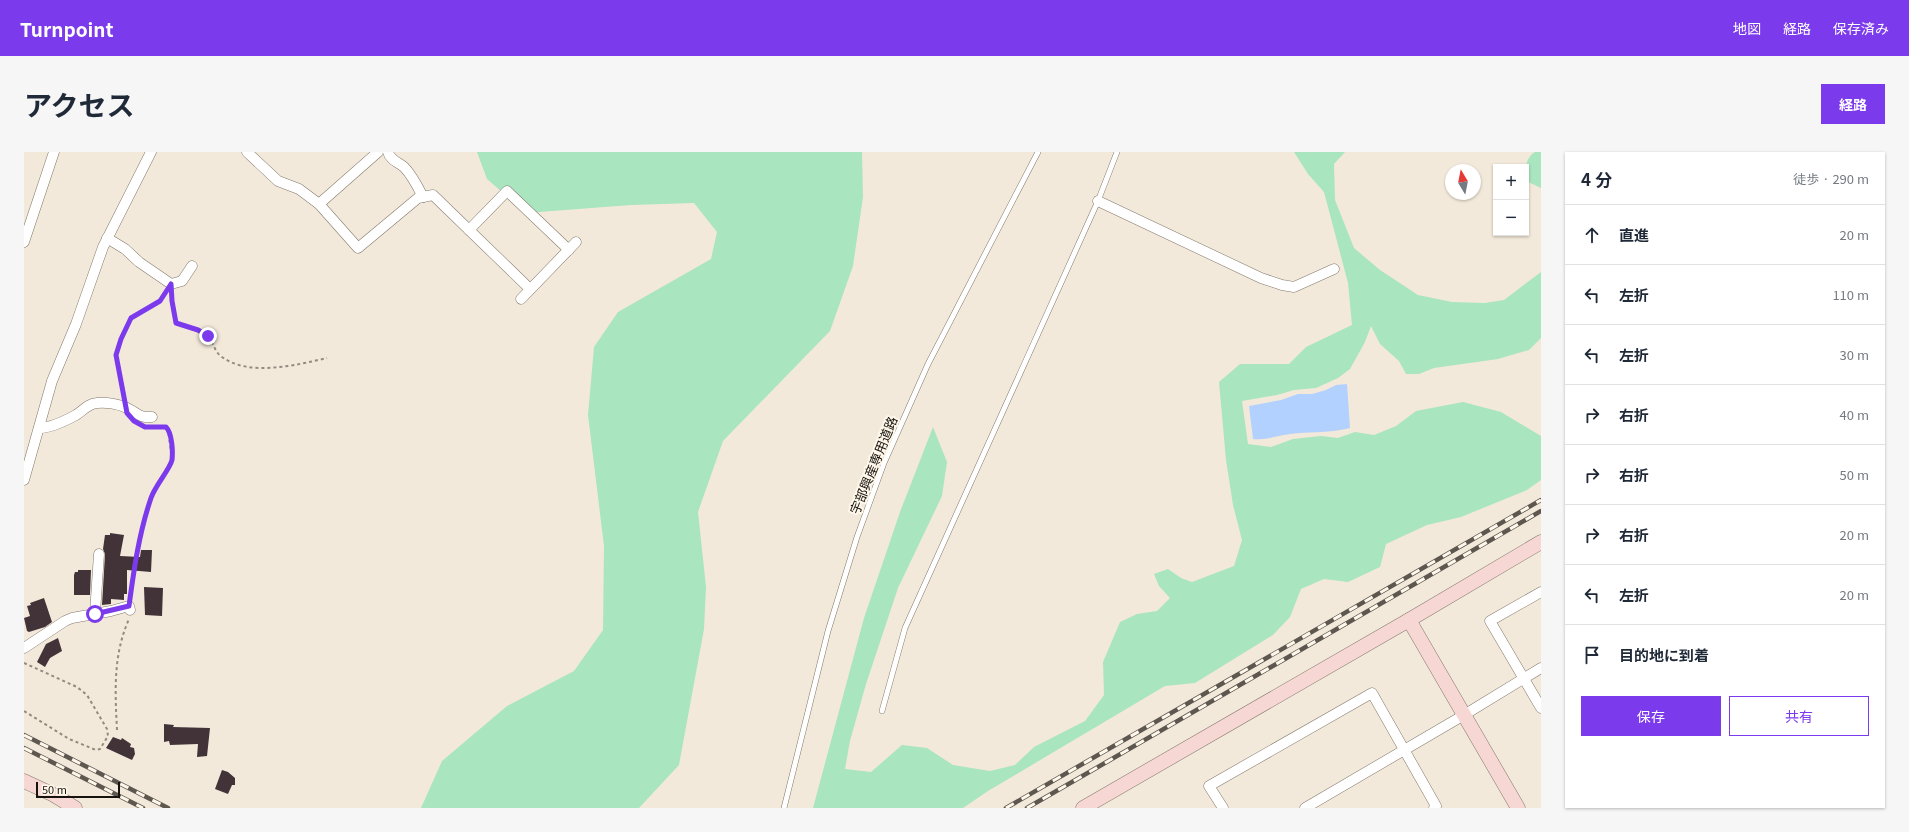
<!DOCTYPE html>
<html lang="ja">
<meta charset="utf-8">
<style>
:root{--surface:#fff;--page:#f6f6f7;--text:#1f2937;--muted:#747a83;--line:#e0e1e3;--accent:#7c3aed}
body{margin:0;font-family:Georgia,"Noto Sans JP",serif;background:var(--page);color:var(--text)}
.controls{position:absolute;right:12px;top:12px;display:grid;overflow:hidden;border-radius:0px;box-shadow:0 1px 3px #0004}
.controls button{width:36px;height:36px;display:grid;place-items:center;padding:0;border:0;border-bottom:1px solid var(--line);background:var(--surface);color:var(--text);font:20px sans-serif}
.compass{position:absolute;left:1421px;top:12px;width:36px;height:36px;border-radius:50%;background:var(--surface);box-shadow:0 1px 3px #0004;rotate:350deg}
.scale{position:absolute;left:12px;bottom:10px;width:84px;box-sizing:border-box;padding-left:4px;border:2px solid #16120d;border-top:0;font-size:11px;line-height:14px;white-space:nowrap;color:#16120d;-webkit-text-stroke:3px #fef7ea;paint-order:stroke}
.stop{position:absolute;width:12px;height:12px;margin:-9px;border:3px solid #7c3aed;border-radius:50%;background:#fff}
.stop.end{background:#7c3aed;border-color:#fff;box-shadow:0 1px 4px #0008}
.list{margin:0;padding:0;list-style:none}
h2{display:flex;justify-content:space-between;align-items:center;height:52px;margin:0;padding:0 16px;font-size:17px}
h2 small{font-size:13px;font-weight:400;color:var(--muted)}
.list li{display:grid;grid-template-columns:26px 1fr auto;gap:12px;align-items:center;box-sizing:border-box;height:60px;padding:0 16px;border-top:1px solid var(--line)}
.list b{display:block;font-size:15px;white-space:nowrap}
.list em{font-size:13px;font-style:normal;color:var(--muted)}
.actions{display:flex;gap:8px;padding:12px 16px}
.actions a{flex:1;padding:9px 0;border:1px solid var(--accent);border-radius:0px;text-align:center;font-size:14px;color:var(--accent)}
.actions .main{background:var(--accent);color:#fff}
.icon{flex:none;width:22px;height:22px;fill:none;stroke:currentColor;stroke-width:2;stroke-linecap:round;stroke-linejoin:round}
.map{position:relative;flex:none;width:1517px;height:656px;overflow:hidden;border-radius:0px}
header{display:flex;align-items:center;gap:24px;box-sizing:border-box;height:56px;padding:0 20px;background:var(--accent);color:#fff}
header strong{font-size:19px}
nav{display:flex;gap:22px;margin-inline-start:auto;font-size:14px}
.intro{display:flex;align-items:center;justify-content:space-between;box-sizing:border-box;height:96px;padding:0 24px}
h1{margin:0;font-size:28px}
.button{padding:10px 18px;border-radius:0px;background:var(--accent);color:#fff;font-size:14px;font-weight:700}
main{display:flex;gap:24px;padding:0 24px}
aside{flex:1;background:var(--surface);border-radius:0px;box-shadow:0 1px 3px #0004}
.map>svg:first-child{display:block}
</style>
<header>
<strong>Turnpoint</strong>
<nav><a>地図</a><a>経路</a><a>保存済み</a></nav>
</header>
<div class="intro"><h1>アクセス</h1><a class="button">経路</a></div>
<main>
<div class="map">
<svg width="1517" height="656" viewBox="0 0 1517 656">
<rect width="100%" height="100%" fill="#f3e9da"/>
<g fill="#a9e5bf">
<path d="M453 0H838L839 45 829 114 806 179 699 289 674 360 682 435 680 477 655 613 615 656H397L418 609 483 554 550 519 579 478 580 394 564 263 570 195 594 160 687 107 693 80 670 51 607 53 502 61 463 27Z"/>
<path d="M1270 0H1321L1310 12 1311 48 1330 96 1356 118 1394 143 1428 150 1461 151 1480 148 1517 120V186L1505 198 1474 207 1410 216 1395 222H1382L1375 209 1356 192 1347 174 1341 190 1326 217 1314 226 1292 236 1270 238 1253 243 1218 249 1224 292 1247 295 1269 287 1297 284 1314 286 1331 280 1350 283 1372 274 1392 259 1439 250 1477 260 1517 284V328L1503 338 1437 365 1403 373 1362 392 1356 415 1324 430 1300 427 1277 437 1266 465 1249 483 1171 531 1141 534 964 639 939 656H789L840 466 876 360 909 275 923 310 918 344 874 436 842 532 826 589 821 617 847 620 878 593 903 596 929 613 966 619 991 613 1010 595 1061 569 1080 543 1079 510 1096 470 1113 462 1133 459 1146 446 1135 434 1130 422 1144 417 1157 426 1168 430 1210 414 1218 388 1209 353 1202 308 1195 230 1216 212H1265L1282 195 1328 173 1324 131 1300 40 1284 22Z"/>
<path d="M1511 0H1517V36L1502 29C1502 18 1500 7 1511 0Z"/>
</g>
<path fill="#b3d1fe" d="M1323 232 1326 276C1304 282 1282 279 1260 283 1248 285 1242 288 1229 287L1225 254 1257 248 1274 242H1288L1302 238 1312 233Z"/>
<g fill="#423338">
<path d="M86 381 100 383 96 404 116 405 117 398H128L127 420 103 418V442H100V448L87 447V452L78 453 81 402 79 397 81 383H86Z"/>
<path d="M54 418H67L66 443H50V423L51 420H54Z"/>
<path d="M120 435 139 436 138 464 121 463Z"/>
<path d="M20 446 28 470 21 475 5 480 3 479 0 466 6 464 3 454 7 453 6 451Z"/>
<path d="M34 486 38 499 26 506 21 515 13 510 22 492Z"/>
<path d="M140 572 150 573 149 575 186 576 183 604 173 605 174 592 146 593 145 589 140 590Z"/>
<path d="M89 585 97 588 98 586 107 592 106 595 110 596 111 602 108 608 82 596Z"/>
<path d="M198 618 204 620 211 626V633H208L204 642 191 637Z"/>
</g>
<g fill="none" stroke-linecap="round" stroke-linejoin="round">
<defs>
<g id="lane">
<path d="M858 559 881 476 1074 49 1093 0"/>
<path d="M760 656 804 479 833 385 860 311 904 212 1014 0"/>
</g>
<g id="street">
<path d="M223 0 254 29 275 37 295 52 334 96 394 46 409 43 506 137"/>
<path d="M364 0C366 8 374 10 380 15 388 23 394 35 399 45"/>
<path d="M1074 49 1237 126 1258 133 1270 135 1310 117"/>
<path d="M295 52 354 0"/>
<path d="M445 78 483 39 545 98"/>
<path d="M83 86 101 97 115 110 147 132 158 129 168 114"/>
<path d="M0 90 30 0"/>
<path d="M497 147 552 90"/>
<path d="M15 276C27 276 41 269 52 263 60 258 63 252 73 251 82 250 95 252 103 256 114 261 115 266 128 265"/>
<path d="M0 328 28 229 52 172 79 95 127 0"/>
<path d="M1517 440 1466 469 1517 556"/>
<path d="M71 461 75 402"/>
<path d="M0 496 41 469 48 466 87 459 105 454 106 458"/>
<path d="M1199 656 1185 634 1348 541 1412 654 1410 656"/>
<path d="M1281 656 1440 563 1517 516"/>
</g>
<g id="secondary">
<path d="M1385 468 1494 656"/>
<path d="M0 629 30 643 51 656"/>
<path d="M1059 656 1385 468 1517 390"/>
</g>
</defs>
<use href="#lane" stroke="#82796c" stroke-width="6"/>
<use href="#street" stroke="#82796c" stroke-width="11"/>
<use href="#secondary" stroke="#82796c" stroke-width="15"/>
<g stroke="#938b81" stroke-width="2" stroke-dasharray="3 3" stroke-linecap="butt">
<path d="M147 141 152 171C161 176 172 176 181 182 190 188 189 199 198 205 226 225 272 213 303 206"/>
<path d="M101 244 92 203 94 194 107 167 136 149 141 141"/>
<path d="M106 445 114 393 126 348 130 339 148 307 144 278 142 275H131"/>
<path d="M0 511 53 535 63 543 83 577 84 584 76 597 72 598 45 587 0 559"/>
<path d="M93 578C91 539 89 503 105 467"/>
</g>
<use href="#lane" stroke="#fff" stroke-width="5"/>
<use href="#street" stroke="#fff" stroke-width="10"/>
<use href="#secondary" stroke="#f7d7d4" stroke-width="14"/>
<defs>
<g id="rail">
<path d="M0 583 144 656"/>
<path d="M0 596 119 656"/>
<path d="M982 656 1517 348"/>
<path d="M1003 656 1517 359"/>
</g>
</defs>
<use href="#rail" stroke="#5d574f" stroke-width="4.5"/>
<use href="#rail" stroke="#fef7ea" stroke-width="3" stroke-dasharray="9" stroke-linecap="butt"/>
</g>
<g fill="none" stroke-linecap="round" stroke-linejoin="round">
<path stroke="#7c3aed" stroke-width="5" d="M71 462 105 454C110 417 115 381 127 346 131 334 146 317 148 308 149 299 148 281 142 275H121L110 269 103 261 92 203 97 187 107 166 136 149 147 132 148 149 152 171 174 178 184 184"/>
</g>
<g text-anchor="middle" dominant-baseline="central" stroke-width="4" stroke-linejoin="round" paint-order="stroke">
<g font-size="13" fill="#16120d" stroke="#fef7ea">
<text transform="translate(849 313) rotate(-68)">宇部興産専用道路</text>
</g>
</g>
</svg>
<div class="controls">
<button>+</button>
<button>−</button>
</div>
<svg class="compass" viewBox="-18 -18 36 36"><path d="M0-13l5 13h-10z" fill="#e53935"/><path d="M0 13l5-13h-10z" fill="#747a83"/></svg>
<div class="scale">50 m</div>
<div class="stop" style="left:71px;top:462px"></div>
<div class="stop end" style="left:184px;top:184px"></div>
</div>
<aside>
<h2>4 分<small>徒歩 · 290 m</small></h2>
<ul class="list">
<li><svg class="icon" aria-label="ahead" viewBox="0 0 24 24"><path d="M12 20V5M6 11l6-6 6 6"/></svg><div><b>直進</b></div><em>20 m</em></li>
<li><svg class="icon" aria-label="left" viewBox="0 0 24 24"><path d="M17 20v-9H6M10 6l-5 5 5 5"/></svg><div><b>左折</b></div><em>110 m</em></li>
<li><svg class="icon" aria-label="left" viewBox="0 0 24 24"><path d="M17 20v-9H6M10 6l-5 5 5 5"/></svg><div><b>左折</b></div><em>30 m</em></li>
<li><svg class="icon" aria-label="right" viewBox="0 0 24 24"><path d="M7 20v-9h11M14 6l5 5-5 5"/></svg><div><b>右折</b></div><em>40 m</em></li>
<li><svg class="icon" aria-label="right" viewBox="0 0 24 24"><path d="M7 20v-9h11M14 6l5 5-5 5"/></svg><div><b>右折</b></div><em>50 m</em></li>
<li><svg class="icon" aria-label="right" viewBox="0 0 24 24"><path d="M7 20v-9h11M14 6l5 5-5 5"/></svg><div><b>右折</b></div><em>20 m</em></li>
<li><svg class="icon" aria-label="left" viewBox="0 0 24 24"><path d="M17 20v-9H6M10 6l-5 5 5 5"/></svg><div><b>左折</b></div><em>20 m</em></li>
<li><svg class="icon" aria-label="arrive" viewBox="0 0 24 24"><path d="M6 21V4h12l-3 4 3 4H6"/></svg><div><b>目的地に到着</b></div></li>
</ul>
<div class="actions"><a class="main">保存</a><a>共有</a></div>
</aside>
</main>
